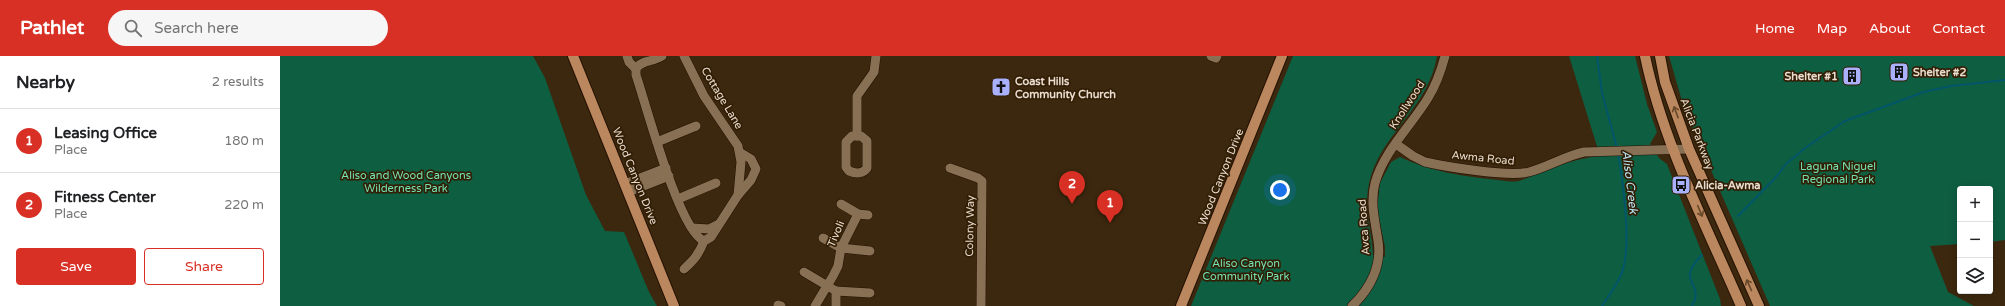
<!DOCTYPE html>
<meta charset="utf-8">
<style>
:root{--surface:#fff;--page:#f6f6f6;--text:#202124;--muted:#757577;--line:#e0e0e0;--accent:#d93025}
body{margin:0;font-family:"Varela Round",sans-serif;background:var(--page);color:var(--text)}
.controls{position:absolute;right:12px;bottom:12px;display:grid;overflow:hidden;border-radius:4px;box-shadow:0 2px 10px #0003}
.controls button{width:36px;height:36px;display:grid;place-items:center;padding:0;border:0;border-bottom:1px solid var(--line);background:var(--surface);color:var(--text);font:20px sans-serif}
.you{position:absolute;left:1000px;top:134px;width:14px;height:14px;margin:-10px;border:3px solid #fff;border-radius:50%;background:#1a73e8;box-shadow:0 0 0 6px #1a73e833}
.badge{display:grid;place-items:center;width:26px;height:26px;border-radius:50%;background:var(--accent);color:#fff;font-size:13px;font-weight:700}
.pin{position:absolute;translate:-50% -33px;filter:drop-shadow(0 1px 2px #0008)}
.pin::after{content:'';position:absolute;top:21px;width:14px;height:12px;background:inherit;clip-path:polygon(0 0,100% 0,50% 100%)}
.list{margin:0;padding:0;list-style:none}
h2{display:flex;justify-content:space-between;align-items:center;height:52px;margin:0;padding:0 16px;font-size:17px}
h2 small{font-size:13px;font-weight:400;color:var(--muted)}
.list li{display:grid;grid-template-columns:26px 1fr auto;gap:12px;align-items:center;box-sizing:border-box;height:64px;padding:0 16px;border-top:1px solid var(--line)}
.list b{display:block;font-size:15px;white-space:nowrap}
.list p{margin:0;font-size:13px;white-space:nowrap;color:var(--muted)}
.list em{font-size:13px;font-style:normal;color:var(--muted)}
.actions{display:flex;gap:8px;padding:12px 16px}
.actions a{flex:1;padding:9px 0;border:1px solid var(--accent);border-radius:4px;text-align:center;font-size:14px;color:var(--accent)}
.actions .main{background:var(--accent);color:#fff}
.icon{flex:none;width:22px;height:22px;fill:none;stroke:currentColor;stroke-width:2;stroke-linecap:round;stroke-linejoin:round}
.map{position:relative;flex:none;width:1725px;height:250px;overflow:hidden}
header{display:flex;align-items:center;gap:24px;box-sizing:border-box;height:56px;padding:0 20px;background:var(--accent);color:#fff}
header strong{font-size:19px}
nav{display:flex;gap:22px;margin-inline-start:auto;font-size:14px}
.search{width:280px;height:36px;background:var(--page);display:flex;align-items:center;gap:10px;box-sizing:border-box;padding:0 14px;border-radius:22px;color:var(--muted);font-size:15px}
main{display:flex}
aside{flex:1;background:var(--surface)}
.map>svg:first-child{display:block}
</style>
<header>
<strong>Pathlet</strong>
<div class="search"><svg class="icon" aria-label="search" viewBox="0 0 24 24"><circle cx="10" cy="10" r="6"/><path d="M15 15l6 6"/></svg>Search here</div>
<nav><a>Home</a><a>Map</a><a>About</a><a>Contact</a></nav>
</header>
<main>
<aside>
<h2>Nearby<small>2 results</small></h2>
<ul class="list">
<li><span class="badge">1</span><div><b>Leasing Office</b><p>Place</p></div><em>180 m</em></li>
<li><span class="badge">2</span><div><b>Fitness Center</b><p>Place</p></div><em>220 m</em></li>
</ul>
<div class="actions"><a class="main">Save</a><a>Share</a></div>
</aside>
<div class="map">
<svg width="1725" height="250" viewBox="0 0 1725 250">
<rect width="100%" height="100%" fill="#3c280e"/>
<g fill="#0e5e42">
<path d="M0 0H253L265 22 306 139 325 175 344 176 369 236 377 250H0Z"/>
<path d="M1013 0H1157C1149 50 1104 76 1091 120 1082 149 1091 170 1093 199L1105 201V191L1097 152 1100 127 1111 106 1120 101C1153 116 1181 120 1218 124 1225 125 1235 127 1242 124 1265 115 1294 102 1320 100L1289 0H1355L1367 48 1377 76 1370 88 1379 102 1387 108 1440 243 1441 250H911Z"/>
<path d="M1389 0H1725V184L1710 186V133H1680V188L1650 190 1668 236 1694 250H1490L1404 52Z"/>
</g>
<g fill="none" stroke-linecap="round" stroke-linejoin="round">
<g stroke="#03566a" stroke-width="2">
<path d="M1317 0 1322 37 1337 92"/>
<path d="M1458 160 1496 121 1506 108 1525 92 1565 65 1644 36 1671 30 1725 24"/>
<path d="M1322 250C1329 240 1336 230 1341 219 1353 190 1343 127 1338 97"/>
<path d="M1412 250C1422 233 1408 228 1410 217 1411 210 1417 204 1422 199"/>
</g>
<defs>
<g id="minor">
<path d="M347 0 349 6 356 13"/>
<path d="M382 0C374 6 360 4 356 13V19C366 48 399 175 424 185L431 181 458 139 461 106 458 90 424 40 404 0"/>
<path d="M931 0 936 2 937 0"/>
<path d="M572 80H581L587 85V112C583 118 576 118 569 115L566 111V86Z"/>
<path d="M577 80V40L594 16 596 0"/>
<path d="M377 86 416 70"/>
<path d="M1116 88 1133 100 1145 106C1167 111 1229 121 1249 116 1268 111 1285 100 1304 96L1409 93"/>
<path d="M670 112 698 122 702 125 701 250"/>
<path d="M345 128 386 112"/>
<path d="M348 136 389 120"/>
<path d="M458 139 471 124 476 113 471 103 461 97"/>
<path d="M398 143 436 127"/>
<path d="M561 148 578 158 588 159"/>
<path d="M412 172 429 173 439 168"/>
<path d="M543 182 561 192 590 195"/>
<path d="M404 213C414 204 419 198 424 185"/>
<path d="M524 216 556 235V250"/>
<path d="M556 235 590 237"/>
<path d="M498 249 501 250"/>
<path d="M535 250 553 220 558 210 561 192 578 158"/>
<path d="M1072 250C1090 233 1102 210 1098 185 1095 165 1090 147 1095 127 1104 95 1131 70 1148 42 1156 29 1161 15 1165 0"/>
</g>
<g id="major">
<path d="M293 0 394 250"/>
<path d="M1365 0C1383 87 1426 169 1461 250"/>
<path d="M1380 0 1385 26 1409 93 1479 250"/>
<path d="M901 250 1002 0"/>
</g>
</defs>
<use href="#minor" stroke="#231000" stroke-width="10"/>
<use href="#major" stroke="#231000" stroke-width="12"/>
<use href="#minor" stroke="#887055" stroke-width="9"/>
<use href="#major" stroke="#ba875e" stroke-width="10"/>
</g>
<defs><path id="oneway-shaft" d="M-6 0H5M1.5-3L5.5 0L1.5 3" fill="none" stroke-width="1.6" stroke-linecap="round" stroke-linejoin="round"/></defs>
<g stroke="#684829">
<use href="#oneway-shaft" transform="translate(1396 56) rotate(-110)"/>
<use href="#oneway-shaft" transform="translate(1420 155) rotate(67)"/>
<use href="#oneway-shaft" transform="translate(1469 229) rotate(-114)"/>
</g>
<defs>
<symbol id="building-square" viewBox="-11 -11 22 22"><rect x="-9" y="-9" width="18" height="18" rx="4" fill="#a9b0fc" stroke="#321e05"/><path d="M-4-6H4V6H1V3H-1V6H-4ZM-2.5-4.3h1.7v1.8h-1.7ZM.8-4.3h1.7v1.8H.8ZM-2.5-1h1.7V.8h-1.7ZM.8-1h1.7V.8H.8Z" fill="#111"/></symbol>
<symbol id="church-square" viewBox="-11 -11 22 22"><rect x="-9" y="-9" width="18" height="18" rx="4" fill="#a9b0fc" stroke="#321e05"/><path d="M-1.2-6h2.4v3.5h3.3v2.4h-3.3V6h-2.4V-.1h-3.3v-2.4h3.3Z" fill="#111"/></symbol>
<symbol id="bus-square" viewBox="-11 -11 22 22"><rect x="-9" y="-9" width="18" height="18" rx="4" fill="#a9b0fc" stroke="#321e05"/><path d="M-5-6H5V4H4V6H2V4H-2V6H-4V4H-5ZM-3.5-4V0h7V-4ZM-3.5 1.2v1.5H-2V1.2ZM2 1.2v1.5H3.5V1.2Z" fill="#111"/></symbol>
</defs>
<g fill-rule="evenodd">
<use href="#building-square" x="1608" y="5" width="22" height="22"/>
<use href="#building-square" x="1561" y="9" width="22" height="22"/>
<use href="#church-square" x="710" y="20" width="22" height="22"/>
<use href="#bus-square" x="1390" y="118" width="22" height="22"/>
</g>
<g text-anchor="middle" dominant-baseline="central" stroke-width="3.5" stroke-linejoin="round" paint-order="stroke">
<g font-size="11" font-weight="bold" fill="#eadcce" stroke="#321e05" text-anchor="start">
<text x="1633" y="16">Shelter #2</text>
<text x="1558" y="20" text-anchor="end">Shelter #1</text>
<text x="735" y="25">Coast Hills<tspan x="735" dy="13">Community Church</tspan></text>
<text x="1415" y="129">Alicia-Awma</text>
</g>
<g font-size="11" fill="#eadcce" stroke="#321e05">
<text transform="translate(442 42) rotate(59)">Cottage Lane</text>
<text transform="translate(1127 49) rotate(-57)">Knollwood</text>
<text transform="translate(1417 78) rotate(69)">Alicia Parkway</text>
<text transform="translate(1203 102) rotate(6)">Awma Road</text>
<text transform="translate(355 120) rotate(68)">Wood Canyon Drive</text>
<text transform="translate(941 121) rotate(-68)">Wood Canyon Drive</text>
<text transform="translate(690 170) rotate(-89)">Colony Way</text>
<text transform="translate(1084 171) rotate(-94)">Avca Road</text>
<text transform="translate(556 178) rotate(-67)">Tivoli</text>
</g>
<g font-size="11" fill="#74e4b4" stroke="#321e05">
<text x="1558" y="110">Laguna Niguel<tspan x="1558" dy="13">Regional Park</tspan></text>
<text x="126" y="119">Aliso and Wood Canyons<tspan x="126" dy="13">Wilderness Park</tspan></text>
<text x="966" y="207">Aliso Canyon<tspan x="966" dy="13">Community Park</tspan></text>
</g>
<g font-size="12" font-style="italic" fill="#bae6f5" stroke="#321e05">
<text transform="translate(1350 126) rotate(83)">Aliso Creek</text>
</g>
</g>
</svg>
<div class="controls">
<button>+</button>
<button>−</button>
<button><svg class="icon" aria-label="layers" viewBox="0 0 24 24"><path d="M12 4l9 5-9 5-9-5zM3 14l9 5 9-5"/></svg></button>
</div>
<div class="you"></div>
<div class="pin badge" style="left:830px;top:167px">1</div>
<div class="pin badge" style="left:792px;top:148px">2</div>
</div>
</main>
